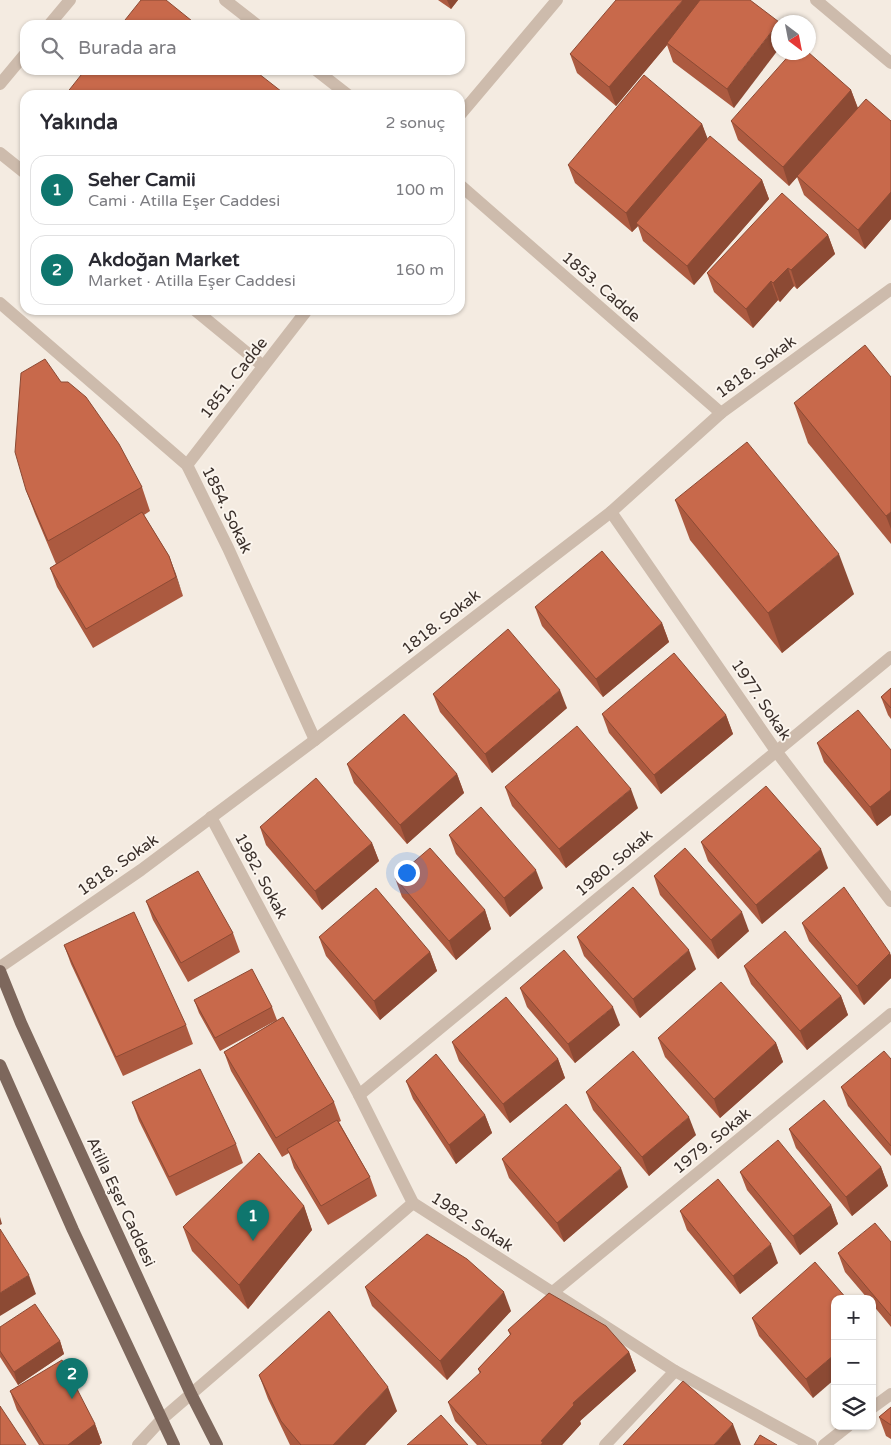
<!DOCTYPE html>
<html lang="tr">
<meta charset="utf-8">
<style>
:root{--surface:#fff;--page:#f2f2f3;--text:#2b2b33;--muted:#7c7c81;--line:#e1e1e2;--accent:#0f766e}
body{margin:0;font-family:"Varela Round",sans-serif;background:var(--page);color:var(--text)}
.controls{position:absolute;right:15px;bottom:15px;display:grid;overflow:hidden;border-radius:10px;box-shadow:0 1px 4px #0004}
.controls button{width:45px;height:45px;display:grid;place-items:center;padding:0;border:0;border-bottom:1px solid var(--line);background:var(--surface);color:var(--text);font:25px sans-serif}
.compass{position:absolute;left:771px;top:15px;width:45px;height:45px;border-radius:50%;background:var(--surface);box-shadow:0 1px 4px #0004;rotate:148deg}
.you{position:absolute;left:406px;top:872px;width:18px;height:18px;margin:-12px;border:4px solid #fff;border-radius:50%;background:#1a73e8;box-shadow:0 0 0 8px #1a73e833}
.badge{display:grid;place-items:center;width:32px;height:32px;border-radius:50%;background:var(--accent);color:#fff;font-size:16px;font-weight:700}
.pin{position:absolute;translate:-50% -41px;filter:drop-shadow(0 1px 2px #0008)}
.pin::after{content:'';position:absolute;top:26px;width:18px;height:15px;background:inherit;clip-path:polygon(0 0,100% 0,50% 100%)}
.list{margin:0;padding:0;list-style:none}
h2{display:flex;justify-content:space-between;align-items:center;height:65px;margin:0;padding:0 20px;font-size:21px}
h2 small{font-size:16px;font-weight:400;color:var(--muted)}
.list li{display:grid;grid-template-columns:32px 1fr auto;gap:15px;align-items:center;box-sizing:border-box;height:70px;margin:0 10px 10px;padding:0 10px;border:1px solid var(--line);border-radius:15px}
.list b{display:block;font-size:19px;white-space:nowrap}
.list p{margin:0;font-size:16px;white-space:nowrap;color:var(--muted)}
.list em{font-size:16px;font-style:normal;color:var(--muted)}
.icon{flex:none;width:28px;height:28px;fill:none;stroke:currentColor;stroke-width:2;stroke-linecap:round;stroke-linejoin:round}
.map{position:relative;flex:none;width:891px;height:1445px;overflow:hidden}
.search{position:absolute;background:var(--surface);box-shadow:0 1px 4px #0004;left:20px;top:20px;width:445px;height:55px;display:flex;align-items:center;gap:12px;box-sizing:border-box;padding:0 18px;border-radius:15px;color:var(--muted);font-size:19px}
.panel{position:absolute;background:var(--surface);box-shadow:0 1px 4px #0004;left:20px;top:90px;width:445px;height:225px;border-radius:15px}
.map>svg:first-child{display:block}
</style>
<div class="map">
<svg width="891" height="1445" viewBox="0 0 891 1445">
<rect width="100%" height="100%" fill="#f4ebe1"/>
<g fill="none" stroke-linecap="round" stroke-linejoin="round">
<g stroke="#cdbbac" stroke-width="12">
<path d="M225 0 257 25"/>
<path d="M816 0 891 63"/>
<path d="M49 25 70 0"/>
<path d="M316 70 348 95"/>
<path d="M0 84 25 54"/>
<path d="M460 115 557 0"/>
<path d="M0 153 25 173"/>
<path d="M460 185 721 413"/>
<path d="M0 303 187 465 228 548 315 740"/>
<path d="M195 310 263 366"/>
<path d="M187 465 307 310"/>
<path d="M611 512 776 751 891 901"/>
<path d="M211 817 359 1095 413 1203 675 1371 811 1445"/>
<path d="M0 967 141 870 315 740 611 512 721 413 891 289"/>
<path d="M359 1095 891 657"/>
<path d="M553 1292 891 1014"/>
<path d="M872 1408 891 1394"/>
<path d="M138 1445 162 1419 413 1203"/>
<path d="M605 1445 675 1371"/>
<path d="M824 1445 848 1426"/>
</g>
<g stroke="#7d675c" stroke-width="12">
<path d="M0 971 21 1023 191 1394 217 1445"/>
<path d="M0 1065 73 1230 174 1445"/>
</g>
</g>
<g fill="#ac5a40">
<path d="M438 0H458L451 9Z"/>
<path d="M750 0 734 108 673 62 667 45 616 106 577 73 570 54Z"/>
<path d="M851 90 858 108 891 121V219L865 249 804 195 797 177 789 186 738 140 731 121Z"/>
<path d="M702 124 707 139 762 180 769 199 694 285 643 241 638 226 632 232 575 183 568 165Z"/>
<path d="M828 235 835 254 797 289 794 286 780 302 778 300 753 328 714 292 707 273Z"/>
<path d="M891 377V544L808 443 794 403Z"/>
<path d="M61 382 142 487 150 511 144 515 169 556 183 596 93 648 57 587 50 568 56 564 35 514 26 490Z"/>
<path d="M675 500 854 594 782 653 690 540Z"/>
<path d="M535 607 662 623 669 642 603 697 542 626Z"/>
<path d="M891 688V719L888 715 881 697Z"/>
<path d="M433 694 567 708 492 773 440 712Z"/>
<path d="M602 714 726 715 733 734 661 794 609 733Z"/>
<path d="M817 743 891 750V815L877 826 824 762Z"/>
<path d="M347 764 457 774 464 793 407 844 354 783Z"/>
<path d="M505 787 638 808 566 868 512 806Z"/>
<path d="M260 827 372 843 379 861 322 910 266 845Z"/>
<path d="M449 835 543 888 510 917 456 854Z"/>
<path d="M701 842 828 868 762 924 708 861Z"/>
<path d="M654 876 749 931 718 959 660 895Z"/>
<path d="M395 878 485 910 491 929 456 960 402 897Z"/>
<path d="M146 901 233 933 240 952 188 982 153 920Z"/>
<path d="M802 923 890 953 891 956V978L864 1005 809 941Z"/>
<path d="M319 937 430 952 437 971 380 1020 326 956Z"/>
<path d="M577 937 696 969 640 1018 584 956Z"/>
<path d="M64 945 186 1025 193 1044 123 1076 71 964Z"/>
<path d="M744 966 841 996 848 1015 807 1050 751 984Z"/>
<path d="M520 988 620 1025 575 1063 527 1007Z"/>
<path d="M194 1000 272 1007 277 1020 334 1102 341 1121 339 1122 370 1177 377 1196 328 1225 294 1168 289 1153 282 1157 231 1071 224 1052 277 1020 220 1051 199 1013Z"/>
<path d="M658 1038 776 1043 783 1062 720 1118 665 1057Z"/>
<path d="M452 1042 558 1059 565 1078 510 1123 459 1061Z"/>
<path d="M891 1059V1156L848 1106 841 1087Z"/>
<path d="M406 1081 485 1115 492 1133 456 1164 413 1099Z"/>
<path d="M586 1092 696 1135 649 1176 593 1110Z"/>
<path d="M132 1102 236 1144 243 1163 176 1196 139 1121Z"/>
<path d="M789 1129 881 1167 888 1186 852 1216 796 1148Z"/>
<path d="M502 1159 628 1187 564 1242 509 1178Z"/>
<path d="M740 1172 831 1205 838 1224 800 1255 747 1190Z"/>
<path d="M304 1206 312 1230 248 1309 192 1251 183 1227Z"/>
<path d="M680 1211 778 1263 740 1294 687 1230Z"/>
<path d="M891 1242V1327L872 1304V1299H868L845 1272 838 1253Z"/>
<path d="M365 1287 511 1311 447 1380 372 1306Z"/>
<path d="M847 1299 813 1398 759 1336 752 1318Z"/>
<path d="M0 1327 60 1341 64 1354 18 1385 0 1357Z"/>
<path d="M508 1330 629 1352 636 1371 580 1421 581 1424 562 1445H477L455 1421 448 1402 480 1374 478 1369 510 1335Z"/>
<path d="M259 1375 397 1411 365 1445H290L268 1399Z"/>
<path d="M10 1391 95 1424 102 1443 99 1445H39L17 1410Z"/>
<path d="M891 1407V1439L886 1436 879 1417Z"/>
</g>
<g fill="#8c4a34">
<path d="M447 0H458L451 9Z"/>
<path d="M683 0H706L667 43V45L616 106 609 87Z"/>
<path d="M779 22 778 50 734 108 727 89Z"/>
<path d="M851 90 858 109 789 186 783 167Z"/>
<path d="M702 124 709 142 636 223 638 226 632 232 626 213Z"/>
<path d="M762 180 769 199 694 285 687 266Z"/>
<path d="M891 192V219L865 249 858 230Z"/>
<path d="M828 235 835 254 797 289 791 270Z"/>
<path d="M788 268 794 286 780 302 773 283Z"/>
<path d="M771 281 778 300 753 328 746 309Z"/>
<path d="M891 512V529L886 516Z"/>
<path d="M839 554 854 594 782 653 768 613Z"/>
<path d="M169 556 176 574 183 596 176 577Z"/>
<path d="M662 623 669 642 603 697 596 679Z"/>
<path d="M560 690 567 708 492 773 485 754Z"/>
<path d="M726 715 733 734 661 794 654 775Z"/>
<path d="M457 774 464 793 407 844 400 825Z"/>
<path d="M631 789 638 808 566 868 559 849Z"/>
<path d="M891 790V815L877 826 870 807Z"/>
<path d="M372 843 379 861 322 910 315 891Z"/>
<path d="M821 849 828 868 762 924 756 905Z"/>
<path d="M536 870 543 888 510 917 504 898Z"/>
<path d="M485 910 491 929 456 960 449 941Z"/>
<path d="M742 912 749 931 718 959 711 940Z"/>
<path d="M689 950 696 969 640 1018 633 999Z"/>
<path d="M430 952 437 971 380 1020 374 1001Z"/>
<path d="M890 953 891 956V978L864 1005 857 986Z"/>
<path d="M841 996 848 1015 807 1050 800 1031Z"/>
<path d="M613 1007 620 1025 575 1063 568 1044Z"/>
<path d="M776 1043 783 1062 720 1118 714 1099Z"/>
<path d="M558 1059 565 1078 510 1123 503 1104Z"/>
<path d="M485 1115 492 1133 456 1164 449 1145Z"/>
<path d="M689 1117 696 1135 649 1176 642 1157Z"/>
<path d="M881 1167 888 1186 852 1216 846 1197Z"/>
<path d="M621 1168 628 1187 564 1242 557 1223Z"/>
<path d="M831 1205 838 1224 800 1255 793 1236Z"/>
<path d="M304 1206 312 1230 248 1309 239 1285Z"/>
<path d="M0 1217 2 1224 0 1225Z"/>
<path d="M771 1244 778 1263 740 1294 733 1276Z"/>
<path d="M29 1275 36 1294 0 1316V1293Z"/>
<path d="M504 1292 511 1311 447 1380 440 1361Z"/>
<path d="M872 1331 876 1343 872 1346Z"/>
<path d="M60 1341 64 1354 18 1385 14 1372Z"/>
<path d="M629 1352 636 1371 580 1421 581 1424 562 1445H541V1441L573 1403Z"/>
<path d="M835 1354V1379L813 1398 806 1379Z"/>
<path d="M388 1387 397 1411 365 1445H333Z"/>
<path d="M95 1424 102 1443 99 1445H68Z"/>
<path d="M733 1424 741 1445H714Z"/>
</g>
<g fill="#c8694b" stroke="#8c4a34">
<path d="M141 0H166L197 25H121Z"/>
<path d="M616 0H683L609 87 570 54Z"/>
<path d="M700 0H750L779 22 727 89 667 43Z"/>
<path d="M792 52H808L851 90 783 167 731 121Z"/>
<path d="M85 70H254L286 95H67L66 94Z"/>
<path d="M644 75 702 124 626 213 568 165Z"/>
<path d="M866 99 891 121V192L858 230 797 176Z"/>
<path d="M710 136 762 180 687 266 636 223Z"/>
<path d="M782 193 828 235 791 270 788 268 773 283 771 281 746 309 707 273Z"/>
<path d="M865 345 891 377V512L886 516 794 403Z"/>
<path d="M45 359 61 382H68L86 397 119 444 142 487 48 541 26 490 15 452 21 373Z"/>
<path d="M747 442 839 554 768 613 675 500Z"/>
<path d="M142 512 169 556 176 577 86 629 50 568Z"/>
<path d="M602 551 662 623 596 679 535 607Z"/>
<path d="M508 629 560 690 485 754 433 694Z"/>
<path d="M674 653 726 715 654 775 602 714Z"/>
<path d="M891 688V708L881 697Z"/>
<path d="M858 710 891 750V790L870 807 817 743Z"/>
<path d="M404 714 457 774 400 825 347 764Z"/>
<path d="M577 726 631 789 559 849 505 787Z"/>
<path d="M316 778 372 843 315 891 260 827Z"/>
<path d="M766 786 821 849 756 905 701 842Z"/>
<path d="M481 807 536 870 504 898 449 835Z"/>
<path d="M430 848 485 910 449 941 395 878Z"/>
<path d="M685 848 742 912 711 940 654 876Z"/>
<path d="M198 871 233 933 181 963 146 901Z"/>
<path d="M633 887 689 950 633 999 577 937Z"/>
<path d="M844 887 890 953 857 986 802 923Z"/>
<path d="M376 888 430 952 374 1001 319 937Z"/>
<path d="M134 912 186 1025 116 1057 64 945Z"/>
<path d="M785 931 841 996 800 1031 744 966Z"/>
<path d="M564 950 613 1007 568 1044 520 988Z"/>
<path d="M252 969 272 1007 215 1038 194 1000Z"/>
<path d="M721 982 776 1043 714 1099 658 1038Z"/>
<path d="M506 997 558 1059 503 1104 452 1042Z"/>
<path d="M283 1017 334 1102 276 1138 224 1052Z"/>
<path d="M633 1051 689 1117 642 1157 586 1092Z"/>
<path d="M884 1051 891 1059V1146L841 1087Z"/>
<path d="M436 1054 485 1115 449 1145 406 1081Z"/>
<path d="M200 1069 236 1144 169 1177 132 1102Z"/>
<path d="M824 1100 881 1167 846 1197 789 1129Z"/>
<path d="M566 1104 621 1168 557 1223 502 1159Z"/>
<path d="M337 1120 370 1177 321 1206 287 1149Z"/>
<path d="M778 1140 831 1205 793 1236 740 1172Z"/>
<path d="M259 1153 304 1206 239 1285 183 1227Z"/>
<path d="M718 1179 771 1244 733 1276 680 1211Z"/>
<path d="M875 1223 891 1242V1316L838 1253Z"/>
<path d="M0 1229 29 1275 0 1293Z"/>
<path d="M427 1234 467 1259 504 1292 440 1361 365 1287Z"/>
<path d="M815 1262 847 1299H835V1354L806 1379 752 1318Z"/>
<path d="M549 1293 606 1326 629 1352 573 1403 574 1405 541 1441 543 1442 541 1445H487L448 1402 481 1372 478 1369 511 1334 508 1330Z"/>
<path d="M35 1304 60 1341 14 1372 0 1351V1327Z"/>
<path d="M329 1311 388 1387 333 1445H301L281 1421 259 1375Z"/>
<path d="M62 1360 95 1424 68 1445H44L10 1391Z"/>
<path d="M683 1381 733 1424 714 1445H623Z"/>
<path d="M0 1406 26 1445H0Z"/>
<path d="M891 1407V1425L879 1417Z"/>
<path d="M441 1415 468 1445H407Z"/>
<path d="M760 1435 777 1445H754Z"/>
</g>
<g text-anchor="middle" dominant-baseline="central" stroke-width="4" stroke-linejoin="round" paint-order="stroke">
<g font-size="16" fill="#3b302b" stroke="#fbf5ee">
<text transform="translate(601 287) rotate(41)">1853. Cadde</text>
<text transform="translate(756 367) rotate(-36)">1818. Sokak</text>
<text transform="translate(234 378) rotate(-52)">1851. Cadde</text>
<text transform="translate(227 510) rotate(64)">1854. Sokak</text>
<text transform="translate(441 622) rotate(-38)">1818. Sokak</text>
<text transform="translate(761 700) rotate(56)">1977. Sokak</text>
<text transform="translate(614 863) rotate(-40)">1980. Sokak</text>
<text transform="translate(118 865) rotate(-35)">1818. Sokak</text>
<text transform="translate(261 876) rotate(62)">1982. Sokak</text>
<text transform="translate(712 1141) rotate(-39)">1979. Sokak</text>
<text transform="translate(121 1202) rotate(65)">Atilla Eşer Caddesi</text>
<text transform="translate(472 1222) rotate(33)">1982. Sokak</text>
</g>
</g>
</svg>
<div class="controls">
<button>+</button>
<button>−</button>
<button><svg class="icon" aria-label="layers" viewBox="0 0 24 24"><path d="M12 4l9 5-9 5-9-5zM3 14l9 5 9-5"/></svg></button>
</div>
<svg class="compass" viewBox="-18 -18 36 36"><path d="M0-13l5 13h-10z" fill="#e53935"/><path d="M0 13l5-13h-10z" fill="#7c7c81"/></svg>
<div class="you"></div>
<div class="pin badge" style="left:253px;top:1241px">1</div>
<div class="pin badge" style="left:72px;top:1399px">2</div>
<div class="search"><svg class="icon" aria-label="search" viewBox="0 0 24 24"><circle cx="10" cy="10" r="6"/><path d="M15 15l6 6"/></svg>Burada ara</div>
<section class="panel">
<h2>Yakında<small>2 sonuç</small></h2>
<ul class="list">
<li><span class="badge">1</span><div><b>Seher Camii</b><p>Cami · Atilla Eşer Caddesi</p></div><em>100 m</em></li>
<li><span class="badge">2</span><div><b>Akdoğan Market</b><p>Market · Atilla Eşer Caddesi</p></div><em>160 m</em></li>
</ul>
</section>
</div>
